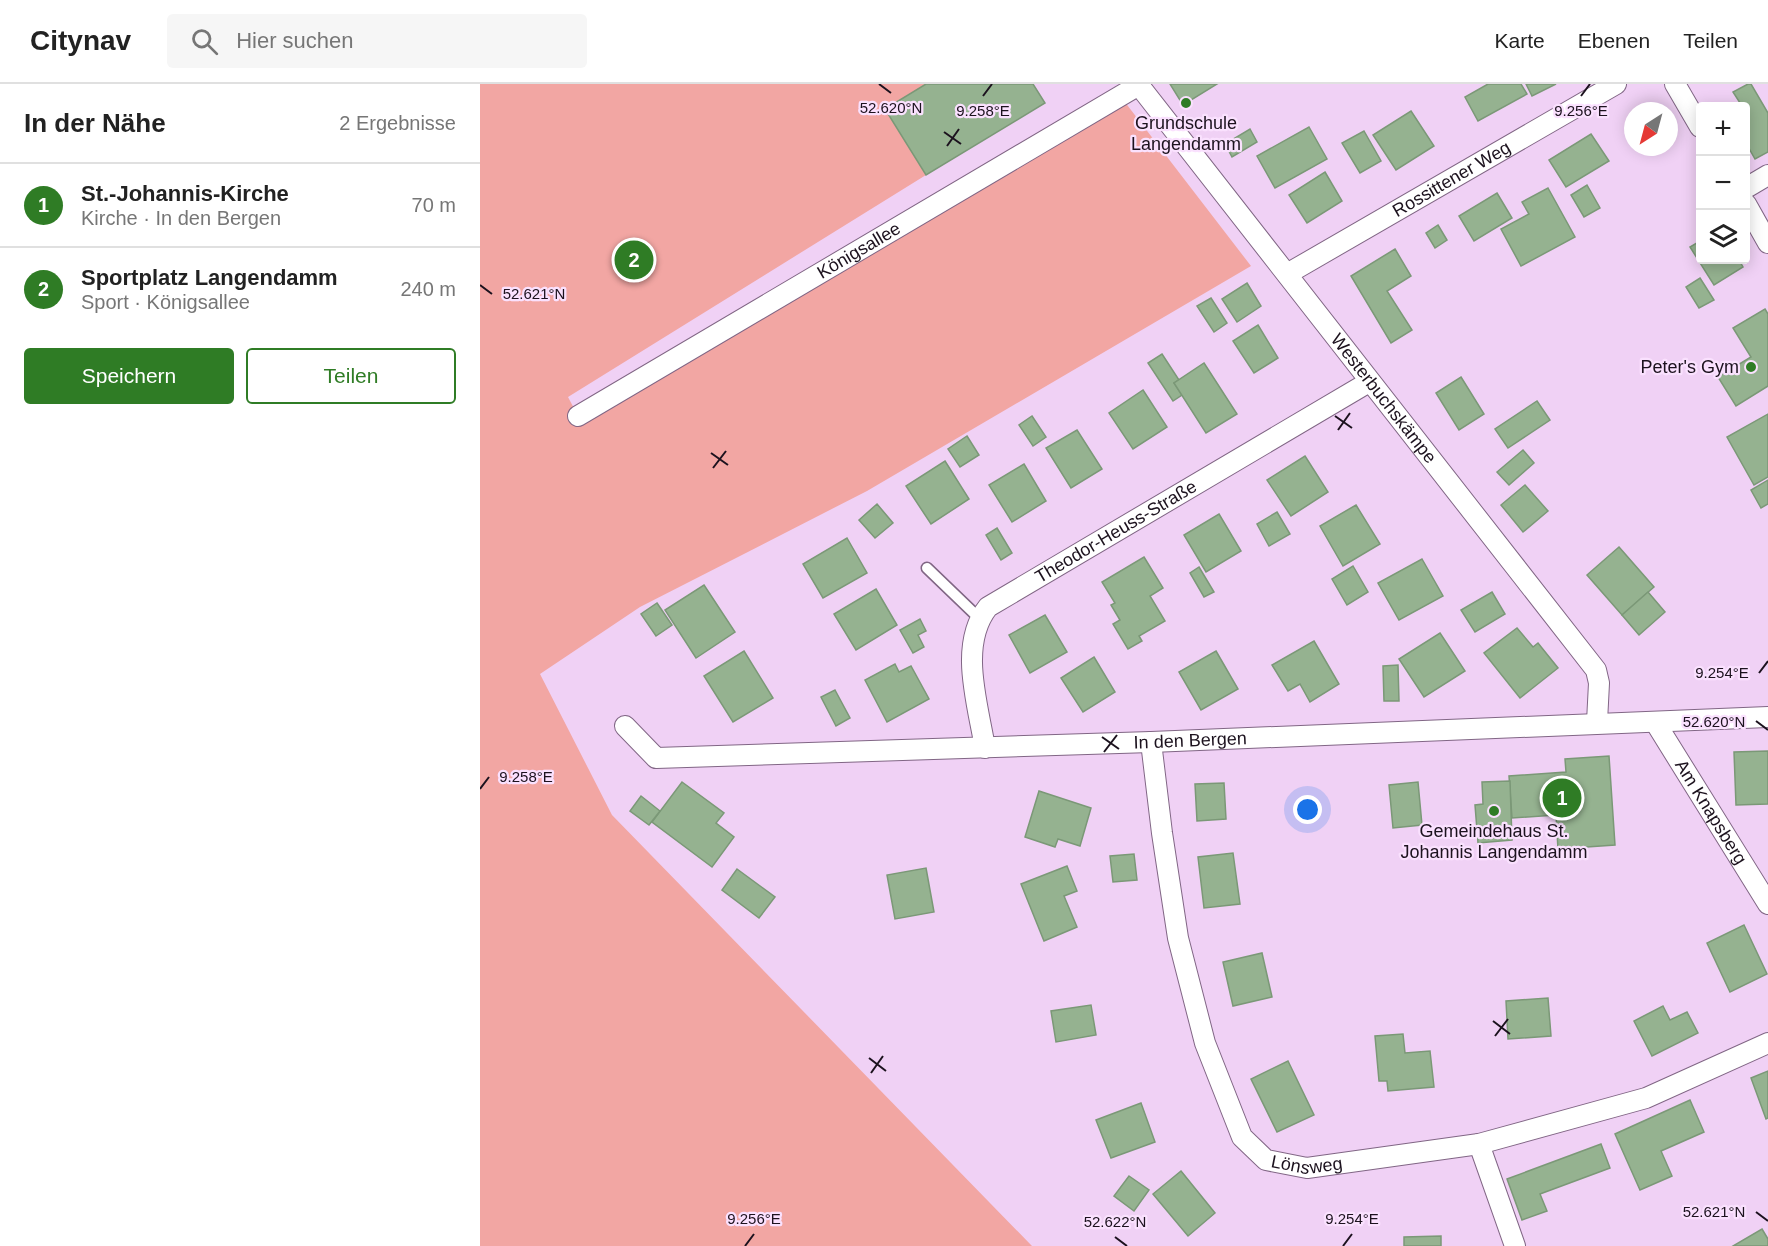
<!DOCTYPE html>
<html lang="de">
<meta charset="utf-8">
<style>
:root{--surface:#fff;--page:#f6f6f6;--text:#222;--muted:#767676;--line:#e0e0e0;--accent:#2f7c25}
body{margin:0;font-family:Arial,sans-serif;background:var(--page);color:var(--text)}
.controls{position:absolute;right:18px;top:18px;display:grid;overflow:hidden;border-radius:6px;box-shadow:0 3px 15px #0003}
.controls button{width:54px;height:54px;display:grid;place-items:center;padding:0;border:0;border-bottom:2px solid var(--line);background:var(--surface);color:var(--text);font:30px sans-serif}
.compass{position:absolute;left:1144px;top:18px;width:54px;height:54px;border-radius:50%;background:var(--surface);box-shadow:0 3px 15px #0003;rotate:216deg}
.you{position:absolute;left:828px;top:726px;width:21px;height:21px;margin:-15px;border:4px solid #fff;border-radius:50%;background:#1a73e8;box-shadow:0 0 0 9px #1a73e833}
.badge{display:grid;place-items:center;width:39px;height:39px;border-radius:50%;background:var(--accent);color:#fff;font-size:20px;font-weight:700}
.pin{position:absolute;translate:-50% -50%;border:3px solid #fff;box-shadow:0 2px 6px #0006}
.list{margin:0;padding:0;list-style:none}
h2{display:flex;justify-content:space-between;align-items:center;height:78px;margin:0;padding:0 24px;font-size:26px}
h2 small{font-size:20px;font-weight:400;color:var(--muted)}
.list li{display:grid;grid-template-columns:39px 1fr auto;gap:18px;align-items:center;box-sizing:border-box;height:84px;padding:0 24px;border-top:2px solid var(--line)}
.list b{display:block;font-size:22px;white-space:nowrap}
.list p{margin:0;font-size:20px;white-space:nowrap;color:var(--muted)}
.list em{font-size:20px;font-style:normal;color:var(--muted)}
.actions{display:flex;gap:12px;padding:18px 24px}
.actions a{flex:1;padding:14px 0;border:2px solid var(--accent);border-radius:6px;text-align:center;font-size:21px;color:var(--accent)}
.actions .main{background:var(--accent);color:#fff}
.icon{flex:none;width:33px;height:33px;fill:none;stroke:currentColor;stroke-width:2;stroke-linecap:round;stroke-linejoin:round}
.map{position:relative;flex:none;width:1288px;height:1162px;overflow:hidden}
header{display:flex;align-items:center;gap:36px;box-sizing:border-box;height:84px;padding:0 30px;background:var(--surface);border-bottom:2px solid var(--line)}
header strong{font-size:28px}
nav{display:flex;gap:33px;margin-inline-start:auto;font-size:21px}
.search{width:420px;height:54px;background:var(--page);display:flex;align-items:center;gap:15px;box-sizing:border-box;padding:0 21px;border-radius:6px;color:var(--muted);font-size:22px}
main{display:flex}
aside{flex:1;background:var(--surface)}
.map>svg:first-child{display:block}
</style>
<header>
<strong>Citynav</strong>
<div class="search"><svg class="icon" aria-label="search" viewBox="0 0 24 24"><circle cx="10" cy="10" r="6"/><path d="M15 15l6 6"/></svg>Hier suchen</div>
<nav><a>Karte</a><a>Ebenen</a><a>Teilen</a></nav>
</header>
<main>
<aside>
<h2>In der Nähe<small>2 Ergebnisse</small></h2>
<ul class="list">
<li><span class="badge">1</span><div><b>St.-Johannis-Kirche</b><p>Kirche · In den Bergen</p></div><em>70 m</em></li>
<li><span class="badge">2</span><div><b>Sportplatz Langendamm</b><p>Sport · Königsallee</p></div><em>240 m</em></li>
</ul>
<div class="actions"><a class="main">Speichern</a><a>Teilen</a></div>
</aside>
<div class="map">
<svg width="1288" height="1162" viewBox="0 0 1288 1162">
<rect width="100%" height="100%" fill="#f0d1f5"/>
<path fill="#f2a6a3" d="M0 0H446L405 25 446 91 88 313 98 332 641 13 771 182 387 407 160 523 60 590 132 731 552 1162H0Z"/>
<g fill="#95b290" stroke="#7b9877" stroke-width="1.5">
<path d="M446 0H553L565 19 446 91 405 25Z"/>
<path d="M690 0H737L703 21Z"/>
<path d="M1008 0H1041L1047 10 998 37 985 13Z"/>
<path d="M1046 0H1076L1052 12Z"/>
<path d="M1268 0H1271L1288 29V68L1275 75 1266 59V22H1262L1253 8Z"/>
<path d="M931 27 954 62 916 86 893 51Z"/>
<path d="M829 43 847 75 795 104 777 72Z"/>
<path d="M770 45 777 58 752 73 745 60Z"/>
<path d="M884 47 901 77 880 89 862 59Z"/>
<path d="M1111 50 1129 77 1086 103 1069 76Z"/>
<path d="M845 88 862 117 827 139 809 111Z"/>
<path d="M1107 101 1120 124 1104 133 1091 111Z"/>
<path d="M1068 104 1095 153 1041 182 1021 145 1049 130 1042 118Z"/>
<path d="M1017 109 1032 134 994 157 979 132Z"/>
<path d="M958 141 967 156 955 164 946 149Z"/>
<path d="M1220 157V176H1259L1263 183 1234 201 1210 163Z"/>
<path d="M915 165 931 192 907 207 932 246 911 259 871 192Z"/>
<path d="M1220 194 1234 216 1219 224 1206 203Z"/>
<path d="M767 199 781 222 757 238 742 215Z"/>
<path d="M731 214 747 239 734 248 717 222Z"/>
<path d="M1285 225 1288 230V302L1256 322 1238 293 1271 273 1253 244Z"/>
<path d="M778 241 798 274 774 289 753 257Z"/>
<path d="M682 270 699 296 694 299 702 311 693 317 668 279Z"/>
<path d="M724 279 757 330 726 349 694 299Z"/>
<path d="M981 293 1004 330 979 346 956 309Z"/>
<path d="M663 306 687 343 653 365 629 329Z"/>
<path d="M1057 317 1070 336 1028 364 1015 345Z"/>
<path d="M1288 330V393L1274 401 1247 353Z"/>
<path d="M552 332 566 353 553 362 539 341Z"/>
<path d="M597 346 622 385 591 404 566 364Z"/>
<path d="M487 352 499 371 480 383 468 365Z"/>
<path d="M1043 366 1054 379 1029 401 1017 388Z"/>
<path d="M825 372 848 408 811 432 787 396Z"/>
<path d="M465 377 489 415 451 440 426 402Z"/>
<path d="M544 380 566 417 532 438 509 401Z"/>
<path d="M1288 396V420L1281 424 1271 406Z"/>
<path d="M1045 401 1068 427 1043 448 1021 421Z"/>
<path d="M397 420 413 439 395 454 379 436Z"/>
<path d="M876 421 900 460 863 482 840 442Z"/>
<path d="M797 428 810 450 789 462 777 440Z"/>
<path d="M739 430 761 467 726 488 704 451Z"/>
<path d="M517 444 532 469 521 476 506 451Z"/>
<path d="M367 454 387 489 343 514 323 480Z"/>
<path d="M1139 463 1174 503 1142 531 1107 491Z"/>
<path d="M664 473 683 504 670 512 685 537 659 552 662 557 648 565 633 540 640 536 631 521 635 519 622 498Z"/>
<path d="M942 475 963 512 919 536 898 499Z"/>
<path d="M873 482 888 508 867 521 852 495Z"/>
<path d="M719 483 734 508 724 513 710 489Z"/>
<path d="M224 501 255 548 216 574 185 526Z"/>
<path d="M396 505 417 541 376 566 354 530Z"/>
<path d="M1012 508 1025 530 995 548 981 526Z"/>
<path d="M1168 508 1185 528 1159 551 1142 531Z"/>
<path d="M177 519 192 541 176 552 161 530Z"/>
<path d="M565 531 587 568 550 589 529 551Z"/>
<path d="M440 535 446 547 438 551 444 563 433 569 420 546Z"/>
<path d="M1037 544 1053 563 1058 559 1078 584 1040 614 1004 569Z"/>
<path d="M960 549 985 587 944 613 919 575Z"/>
<path d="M834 557 859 600 830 618 820 600 808 607 792 581Z"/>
<path d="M264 567 293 614 253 638 224 592Z"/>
<path d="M736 567 758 605 721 626 699 588Z"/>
<path d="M614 573 635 608 603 628 581 594Z"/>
<path d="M415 580 419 588 431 582 449 615 407 638 385 596Z"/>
<path d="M918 581 919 617H904L903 582Z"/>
<path d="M355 606 370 634 356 642 341 613Z"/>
<path d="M1288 667V720L1256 721 1254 668Z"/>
<path d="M1129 672 1135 761 1078 765 1076 731 1032 734 1029 692 1086 688 1085 675Z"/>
<path d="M1030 697 1032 756 998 759 995 721 1003 720 1002 698Z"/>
<path d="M202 698 244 729 236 739 254 753 232 783 172 738Z"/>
<path d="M938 698 942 741 913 744 909 701Z"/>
<path d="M744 699 746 735 717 737 715 700Z"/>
<path d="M559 707 611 724 600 762 578 755 575 763 545 753Z"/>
<path d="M161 712 180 727 169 741 150 727Z"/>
<path d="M753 769 760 820 724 824 718 773Z"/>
<path d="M654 770 657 796 633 798 630 772Z"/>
<path d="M587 782 597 807 584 812 597 843 564 857 541 800Z"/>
<path d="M446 784 454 828 415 835 407 791Z"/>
<path d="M257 785 295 813 279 834 242 806Z"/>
<path d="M1264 841 1287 890 1250 908 1227 859Z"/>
<path d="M782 869 792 913 753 922 743 878Z"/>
<path d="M1068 914 1071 952 1028 955 1026 917Z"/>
<path d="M611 921 616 951 576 958 571 927Z"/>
<path d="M1183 922 1190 936 1207 928 1218 949 1172 972 1154 937Z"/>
<path d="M923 950 925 969 950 967 954 1003 908 1007 907 997H899L895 952Z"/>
<path d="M808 977 834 1031 797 1048 771 995Z"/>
<path d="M1288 987V1034L1286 1035 1271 994Z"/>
<path d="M1210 1016 1224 1048 1181 1067 1192 1092 1160 1106 1135 1050Z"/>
<path d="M661 1019 675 1058 631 1074 616 1036Z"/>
<path d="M1121 1060 1130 1084 1060 1110 1067 1127 1042 1136 1027 1095Z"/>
<path d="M701 1087 735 1129 708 1152 673 1110Z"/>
<path d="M649 1092 669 1106 654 1127 634 1112Z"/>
<path d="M1282 1145 1288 1155V1162H1253Z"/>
<path d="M961 1152V1162H924V1153Z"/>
</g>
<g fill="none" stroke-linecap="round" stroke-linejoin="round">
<defs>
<path id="service" d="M447 484 499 534"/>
<g id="minor">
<path id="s1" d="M658 0 1116 586 1119 599 1117 638"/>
<path d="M1195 0 1220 43"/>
<path d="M1266 104 1288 91"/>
<path d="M1266 120 1288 159"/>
<path id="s2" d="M807 190 1136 0"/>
<path id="s3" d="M98 332 659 1"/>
<path id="s4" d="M1175 638 1288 820"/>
<path id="s5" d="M145 642 176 674 671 658 1288 633"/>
<path id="s6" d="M671 658 682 749 698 854 725 959 762 1053 786 1076 827 1084 999 1060 1166 1014 1288 959"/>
<path id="s7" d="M505 664C498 620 478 561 508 523L889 298"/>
<path d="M999 1060 1035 1162"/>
</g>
</defs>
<use href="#service" stroke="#816685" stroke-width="13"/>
<use href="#minor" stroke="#816685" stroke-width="22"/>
<use href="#service" stroke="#fff" stroke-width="10"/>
<use href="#minor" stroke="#fff" stroke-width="20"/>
</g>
<path fill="none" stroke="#1c121e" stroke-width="2" d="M399 0 411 9M503 12 512 0M1101 12 1110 0M464 48 481 60M467 62 479 45M0 201 12 210M855 332 872 344M858 346 870 329M231 369 248 381M233 384 246 367M1279 589 1288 577M1276 637 1288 646M622 653 639 665M624 668 637 651M0 705 9 693M1013 937 1030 950M1015 952 1028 935M389 974 406 987M391 989 403 972M1276 1128 1288 1137M635 1153 647 1162M265 1162 274 1150M863 1162 872 1150"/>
<g fill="#2f7c25" stroke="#fae1fe" stroke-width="2">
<circle cx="706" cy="19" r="6"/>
<circle cx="1271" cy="283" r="6"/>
<circle cx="1014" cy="727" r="6"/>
</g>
<g text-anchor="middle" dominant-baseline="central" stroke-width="4.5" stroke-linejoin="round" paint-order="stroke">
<g font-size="18" fill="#1c121e" stroke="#fae1fe">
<text x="706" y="39">Grundschule<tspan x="706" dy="21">Langendamm</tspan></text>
<text x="1259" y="283" text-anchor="end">Peter's Gym</text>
<text x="1014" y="747">Gemeindehaus St.<tspan x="1014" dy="21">Johannis Langendamm</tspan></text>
</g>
<g font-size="18" fill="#1c121e" stroke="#fae1fe">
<text stroke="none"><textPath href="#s2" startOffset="190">Rossittener Weg</textPath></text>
<text stroke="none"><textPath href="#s3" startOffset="326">Königsallee</textPath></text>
<text stroke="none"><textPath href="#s1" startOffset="399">Westerbuchskämpe</textPath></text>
<text stroke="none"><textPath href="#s7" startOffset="294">Theodor-Heuss-Straße</textPath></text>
<text stroke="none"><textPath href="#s5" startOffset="579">In den Bergen</textPath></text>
<text stroke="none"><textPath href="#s4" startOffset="106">Am Knapsberg</textPath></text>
<text stroke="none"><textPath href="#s6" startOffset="482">Lönsweg</textPath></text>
</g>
</g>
<g font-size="15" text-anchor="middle" fill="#1c121e" stroke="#fae1fe" stroke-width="4.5" stroke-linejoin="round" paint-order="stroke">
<text x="411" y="29">52.620°N</text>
<text x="503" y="32">9.258°E</text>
<text x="1101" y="32">9.256°E</text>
<text x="54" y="215">52.621°N</text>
<text x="1242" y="594">9.254°E</text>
<text x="1234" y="643">52.620°N</text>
<text x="46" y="698">9.258°E</text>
<text x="1234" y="1133">52.621°N</text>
<text x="274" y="1140">9.256°E</text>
<text x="872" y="1140">9.254°E</text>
<text x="635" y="1143">52.622°N</text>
</g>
</svg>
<div class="controls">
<button>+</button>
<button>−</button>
<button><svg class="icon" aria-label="layers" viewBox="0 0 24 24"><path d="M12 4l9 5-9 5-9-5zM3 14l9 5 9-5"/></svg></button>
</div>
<svg class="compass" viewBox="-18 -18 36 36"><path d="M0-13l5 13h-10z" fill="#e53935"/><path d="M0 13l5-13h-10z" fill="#767676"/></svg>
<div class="you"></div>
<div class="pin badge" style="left:1082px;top:714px">1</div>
<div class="pin badge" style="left:154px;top:176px">2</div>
</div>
</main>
